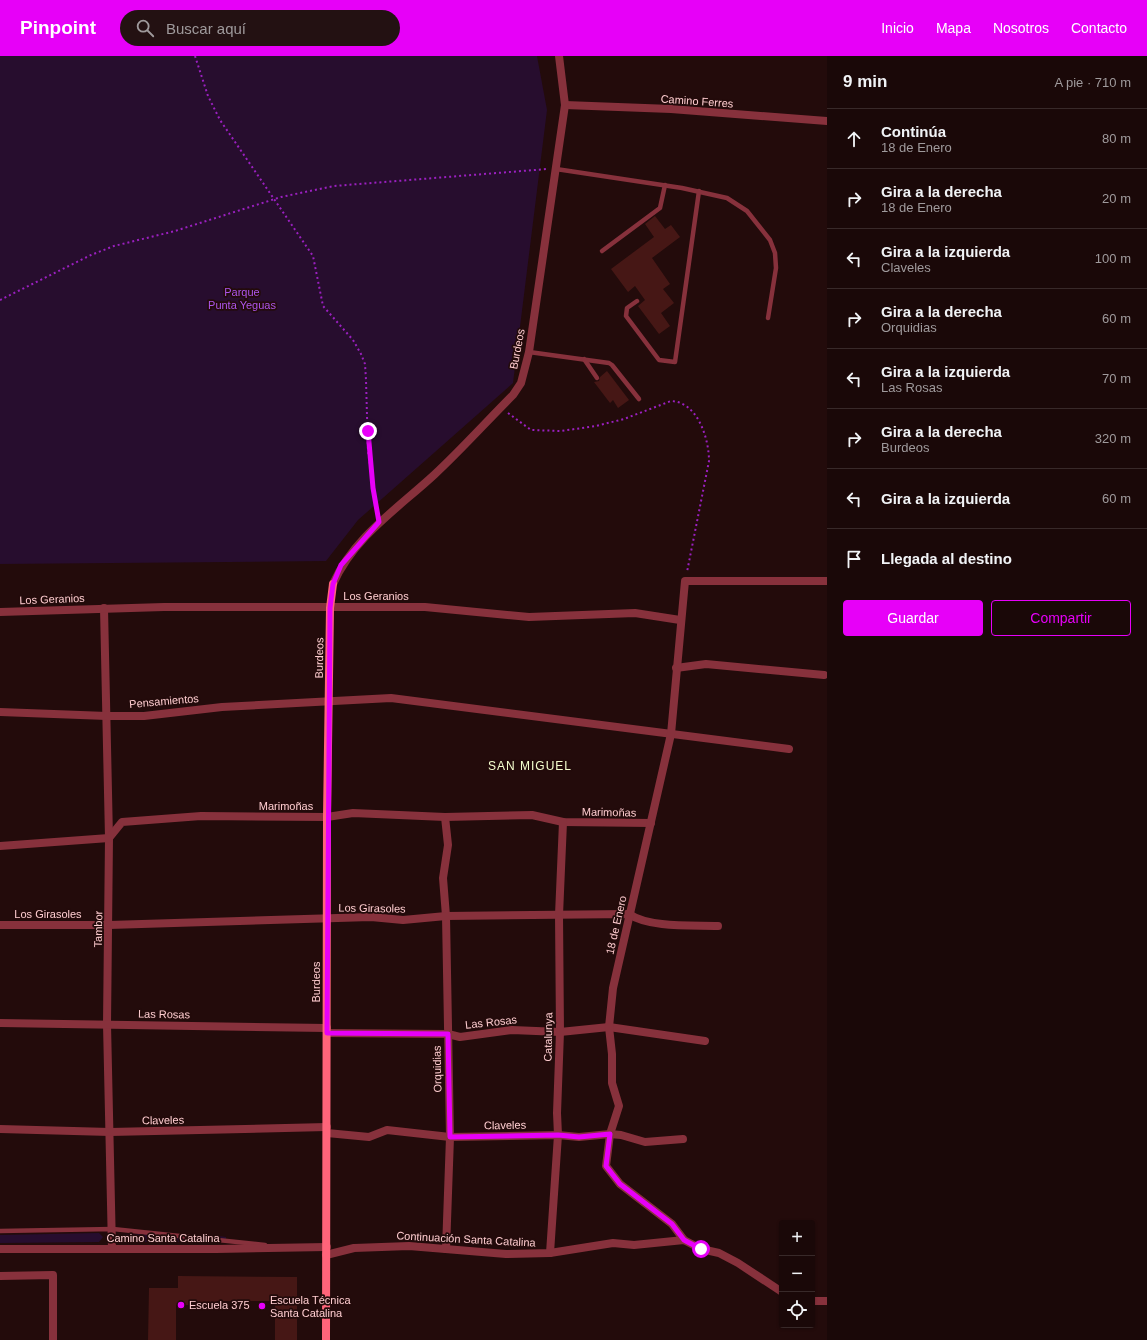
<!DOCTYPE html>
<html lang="es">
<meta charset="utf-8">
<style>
:root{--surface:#1a0808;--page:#231112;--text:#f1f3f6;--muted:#9f9a9c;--line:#382929;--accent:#e700f8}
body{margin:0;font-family:Helvetica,sans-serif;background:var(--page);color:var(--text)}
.controls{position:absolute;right:12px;bottom:12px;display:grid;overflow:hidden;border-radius:4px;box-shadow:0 1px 3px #0004}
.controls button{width:36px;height:36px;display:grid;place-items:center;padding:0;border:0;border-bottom:1px solid var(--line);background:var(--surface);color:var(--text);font:20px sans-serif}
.stop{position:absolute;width:12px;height:12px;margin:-9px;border:3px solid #e700f8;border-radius:50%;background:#fff}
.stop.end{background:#e700f8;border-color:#fff;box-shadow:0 1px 4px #0008}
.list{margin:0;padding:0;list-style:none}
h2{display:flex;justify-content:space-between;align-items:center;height:52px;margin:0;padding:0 16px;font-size:17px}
h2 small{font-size:13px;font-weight:400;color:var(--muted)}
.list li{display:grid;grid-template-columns:26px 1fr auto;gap:12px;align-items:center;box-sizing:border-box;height:60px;padding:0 16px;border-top:1px solid var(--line)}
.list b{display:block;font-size:15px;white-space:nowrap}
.list p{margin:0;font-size:13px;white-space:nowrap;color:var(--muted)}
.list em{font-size:13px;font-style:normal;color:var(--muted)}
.actions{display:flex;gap:8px;padding:12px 16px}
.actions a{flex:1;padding:9px 0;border:1px solid var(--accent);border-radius:4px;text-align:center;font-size:14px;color:var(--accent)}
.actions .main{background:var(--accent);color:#fff}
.icon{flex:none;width:22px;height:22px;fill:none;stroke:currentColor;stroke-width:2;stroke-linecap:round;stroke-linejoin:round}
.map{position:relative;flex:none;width:827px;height:1284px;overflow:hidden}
header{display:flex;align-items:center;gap:24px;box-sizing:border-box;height:56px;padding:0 20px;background:var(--accent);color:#fff}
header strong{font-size:19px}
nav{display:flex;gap:22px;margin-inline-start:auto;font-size:14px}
.search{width:280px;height:36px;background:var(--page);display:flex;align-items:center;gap:10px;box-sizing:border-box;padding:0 14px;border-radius:22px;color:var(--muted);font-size:15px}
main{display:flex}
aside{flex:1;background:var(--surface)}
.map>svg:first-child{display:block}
</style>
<header>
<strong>Pinpoint</strong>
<div class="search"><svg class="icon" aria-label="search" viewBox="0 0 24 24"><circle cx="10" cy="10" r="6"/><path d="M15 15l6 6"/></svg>Buscar aquí</div>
<nav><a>Inicio</a><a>Mapa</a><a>Nosotros</a><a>Contacto</a></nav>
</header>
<main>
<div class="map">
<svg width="827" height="1284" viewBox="0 0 827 1284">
<rect width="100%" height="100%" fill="#230b0b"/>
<g fill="#270d2e">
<path d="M0 0H537L547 54 513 327 358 464 326 505 0 508Z"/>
<path d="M99 1177 103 1181 99 1186 0 1187V1179Z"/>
<path d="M128 1178 219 1180 226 1181V1183L224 1186H129L124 1182 123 1179Z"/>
</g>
<g fill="#461715">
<path d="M655 160 665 173 671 169 680 181 652 202 670 228 663 233 674 247 661 257 670 270 659 278 638 250 645 244 635 230 628 236 611 213 654 181 645 168Z"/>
<path d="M607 315 629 344 618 352 613 344 610 347 594 326 599 325 600 321Z"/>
<path d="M178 1220 297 1221V1284H275V1245H217V1249H176V1284H148L149 1232H178Z"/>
</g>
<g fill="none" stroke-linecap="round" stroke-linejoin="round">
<g stroke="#9b20c0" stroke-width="2" stroke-dasharray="2 3" stroke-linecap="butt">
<path d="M195 0 208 40 220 64 313 200 323 250 353 284 361 298 365 308 366 324 368 395 377 457"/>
<path d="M0 244 91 199 114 190 175 175 281 141 334 130 547 113"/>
<path d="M508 357 531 374 561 375 596 370 624 363 671 345C698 346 709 383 709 405L687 516"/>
</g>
<g stroke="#87313c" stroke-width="4.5">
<path d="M556 113 682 132 727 142 747 155 770 184 775 197 776 212 768 262"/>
<path d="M602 195 660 152 665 129"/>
<path d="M637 245 627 252 626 260 659 304 675 306 699 135"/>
<path d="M529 296 609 307 612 309 639 343"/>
<path d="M584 303 597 322"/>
<path d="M0 1175 113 1173 265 1189"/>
</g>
<g stroke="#87313c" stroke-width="8">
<path d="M565 49 671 53 827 65"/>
<path d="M333 528C354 481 397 453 434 419 461 394 486 366 513 339L521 327 529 296 565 49 559 0"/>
<path d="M104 552 109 782 107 968 112 1193"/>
<path d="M0 556 164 551H425L529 561 635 557 680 564"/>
<path d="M676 612 706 608 824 619"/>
<path d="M0 656 107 660H144L222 651 391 642 789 693"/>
<path d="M445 761 448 789 443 822 446 860 450 1081 446 1193"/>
<path d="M0 790 109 782 122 766 201 760 327 761 353 757 445 761 532 759 563 766 651 767"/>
<path d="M0 869H109L371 861 403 864 446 860 629 858C649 872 693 869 718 870"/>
<path d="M0 967 327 972"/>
<path d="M327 977 448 978 460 981 512 974 560 976 609 971 705 985"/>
<path d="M0 1073 110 1076 327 1071"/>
<path d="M327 1077 369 1081 387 1074 450 1081 558 1079 579 1081 610 1078 621 1079 645 1086 683 1083"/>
<path d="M684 1184 672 1168 620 1128 606 1110 610 1078 619 1050 612 1027V998L609 971 613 932 671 678 685 525H827"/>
<path d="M0 1193H216L327 1191"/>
<path d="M550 1197 558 1079 557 1057 560 976 559 859 563 766"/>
<path d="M326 1199 354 1192 409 1190 506 1198 550 1197 613 1187 634 1189 684 1184 701 1193 719 1197 738 1207 782 1236"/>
<path d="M0 1220 53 1219V1284"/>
<path d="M812 1245H827"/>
</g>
<path stroke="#ff647a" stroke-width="8" d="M326 1284 327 761 330 552 333 528"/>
</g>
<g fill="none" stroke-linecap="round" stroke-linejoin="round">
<path stroke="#e700f8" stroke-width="5" d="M368 375 373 432 379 466 341 509 333 528 330 552 327 977 448 978 450 1081 558 1079 579 1081 610 1078 606 1110 620 1128 672 1168 684 1184 701 1193"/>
</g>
<g fill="#e700f8" stroke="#230b0b" stroke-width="1.5">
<circle cx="181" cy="1249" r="4"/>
<circle cx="262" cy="1250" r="4"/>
</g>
<g text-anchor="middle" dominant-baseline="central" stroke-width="3.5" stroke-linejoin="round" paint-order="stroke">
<g font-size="11" fill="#ffcdd0" stroke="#230b0b">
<text transform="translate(697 45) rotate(4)">Camino Ferres</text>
<text transform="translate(517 293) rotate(-79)">Burdeos</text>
<text x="376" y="540">Los Geranios</text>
<text transform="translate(52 543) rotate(-2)">Los Geranios</text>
<text transform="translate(319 602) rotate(-89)">Burdeos</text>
<text transform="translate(164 645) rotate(-5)">Pensamientos</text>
<text x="286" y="750">Marimoñas</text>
<text transform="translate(609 756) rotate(1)">Marimoñas</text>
<text transform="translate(372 852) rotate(1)">Los Girasoles</text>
<text x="48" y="858">Los Girasoles</text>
<text transform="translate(616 869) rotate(-77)">18 de Enero</text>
<text transform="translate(98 873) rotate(-89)">Tambor</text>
<text transform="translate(316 926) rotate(-90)">Burdeos</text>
<text transform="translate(164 958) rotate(1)">Las Rosas</text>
<text transform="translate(491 966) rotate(-6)">Las Rosas</text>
<text transform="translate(548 981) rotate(-89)">Catalunya</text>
<text transform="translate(437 1013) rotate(-91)">Orquidias</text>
<text transform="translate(163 1064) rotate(-1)">Claveles</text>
<text transform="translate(505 1069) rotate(-1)">Claveles</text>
<text x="163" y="1182">Camino Santa Catalina</text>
<text transform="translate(466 1183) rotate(3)">Continuación Santa Catalina</text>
</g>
<g font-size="11" fill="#ad55ed" stroke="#230b0b">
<text x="242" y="236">Parque<tspan x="242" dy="13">Punta Yeguas</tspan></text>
</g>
<g font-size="11" fill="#ffcdd0" stroke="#230b0b" text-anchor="start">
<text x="270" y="1244">Escuela Técnica<tspan x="270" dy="13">Santa Catalina</tspan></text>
<text x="189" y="1249">Escuela 375</text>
</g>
<g font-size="12" letter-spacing="1" fill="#f6ffcf" stroke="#230b0b">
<text x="530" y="710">SAN MIGUEL</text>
</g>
</g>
</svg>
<div class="controls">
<button>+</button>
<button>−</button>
<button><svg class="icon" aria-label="locate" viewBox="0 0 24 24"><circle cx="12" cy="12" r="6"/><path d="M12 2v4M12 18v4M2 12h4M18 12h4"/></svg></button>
</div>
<div class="stop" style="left:701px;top:1193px"></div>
<div class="stop end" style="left:368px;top:375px"></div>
</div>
<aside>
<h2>9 min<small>A pie · 710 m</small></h2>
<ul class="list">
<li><svg class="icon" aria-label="ahead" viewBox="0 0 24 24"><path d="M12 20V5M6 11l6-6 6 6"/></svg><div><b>Continúa</b><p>18 de Enero</p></div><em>80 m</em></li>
<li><svg class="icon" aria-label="right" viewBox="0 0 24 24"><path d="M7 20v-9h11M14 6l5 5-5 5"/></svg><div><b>Gira a la derecha</b><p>18 de Enero</p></div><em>20 m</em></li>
<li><svg class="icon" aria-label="left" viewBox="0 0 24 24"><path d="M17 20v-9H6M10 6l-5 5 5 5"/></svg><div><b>Gira a la izquierda</b><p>Claveles</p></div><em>100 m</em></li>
<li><svg class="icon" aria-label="right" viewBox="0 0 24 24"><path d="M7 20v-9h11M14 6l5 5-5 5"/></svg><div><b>Gira a la derecha</b><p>Orquidias</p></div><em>60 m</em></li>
<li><svg class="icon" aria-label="left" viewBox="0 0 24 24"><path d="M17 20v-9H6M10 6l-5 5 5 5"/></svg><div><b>Gira a la izquierda</b><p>Las Rosas</p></div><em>70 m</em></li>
<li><svg class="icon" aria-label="right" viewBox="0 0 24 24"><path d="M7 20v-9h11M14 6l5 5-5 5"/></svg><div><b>Gira a la derecha</b><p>Burdeos</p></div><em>320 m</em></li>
<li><svg class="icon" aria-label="left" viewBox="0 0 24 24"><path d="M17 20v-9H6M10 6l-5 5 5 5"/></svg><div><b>Gira a la izquierda</b></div><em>60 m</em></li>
<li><svg class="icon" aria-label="arrive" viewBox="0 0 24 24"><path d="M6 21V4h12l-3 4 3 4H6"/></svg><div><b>Llegada al destino</b></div></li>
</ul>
<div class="actions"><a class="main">Guardar</a><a>Compartir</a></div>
</aside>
</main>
